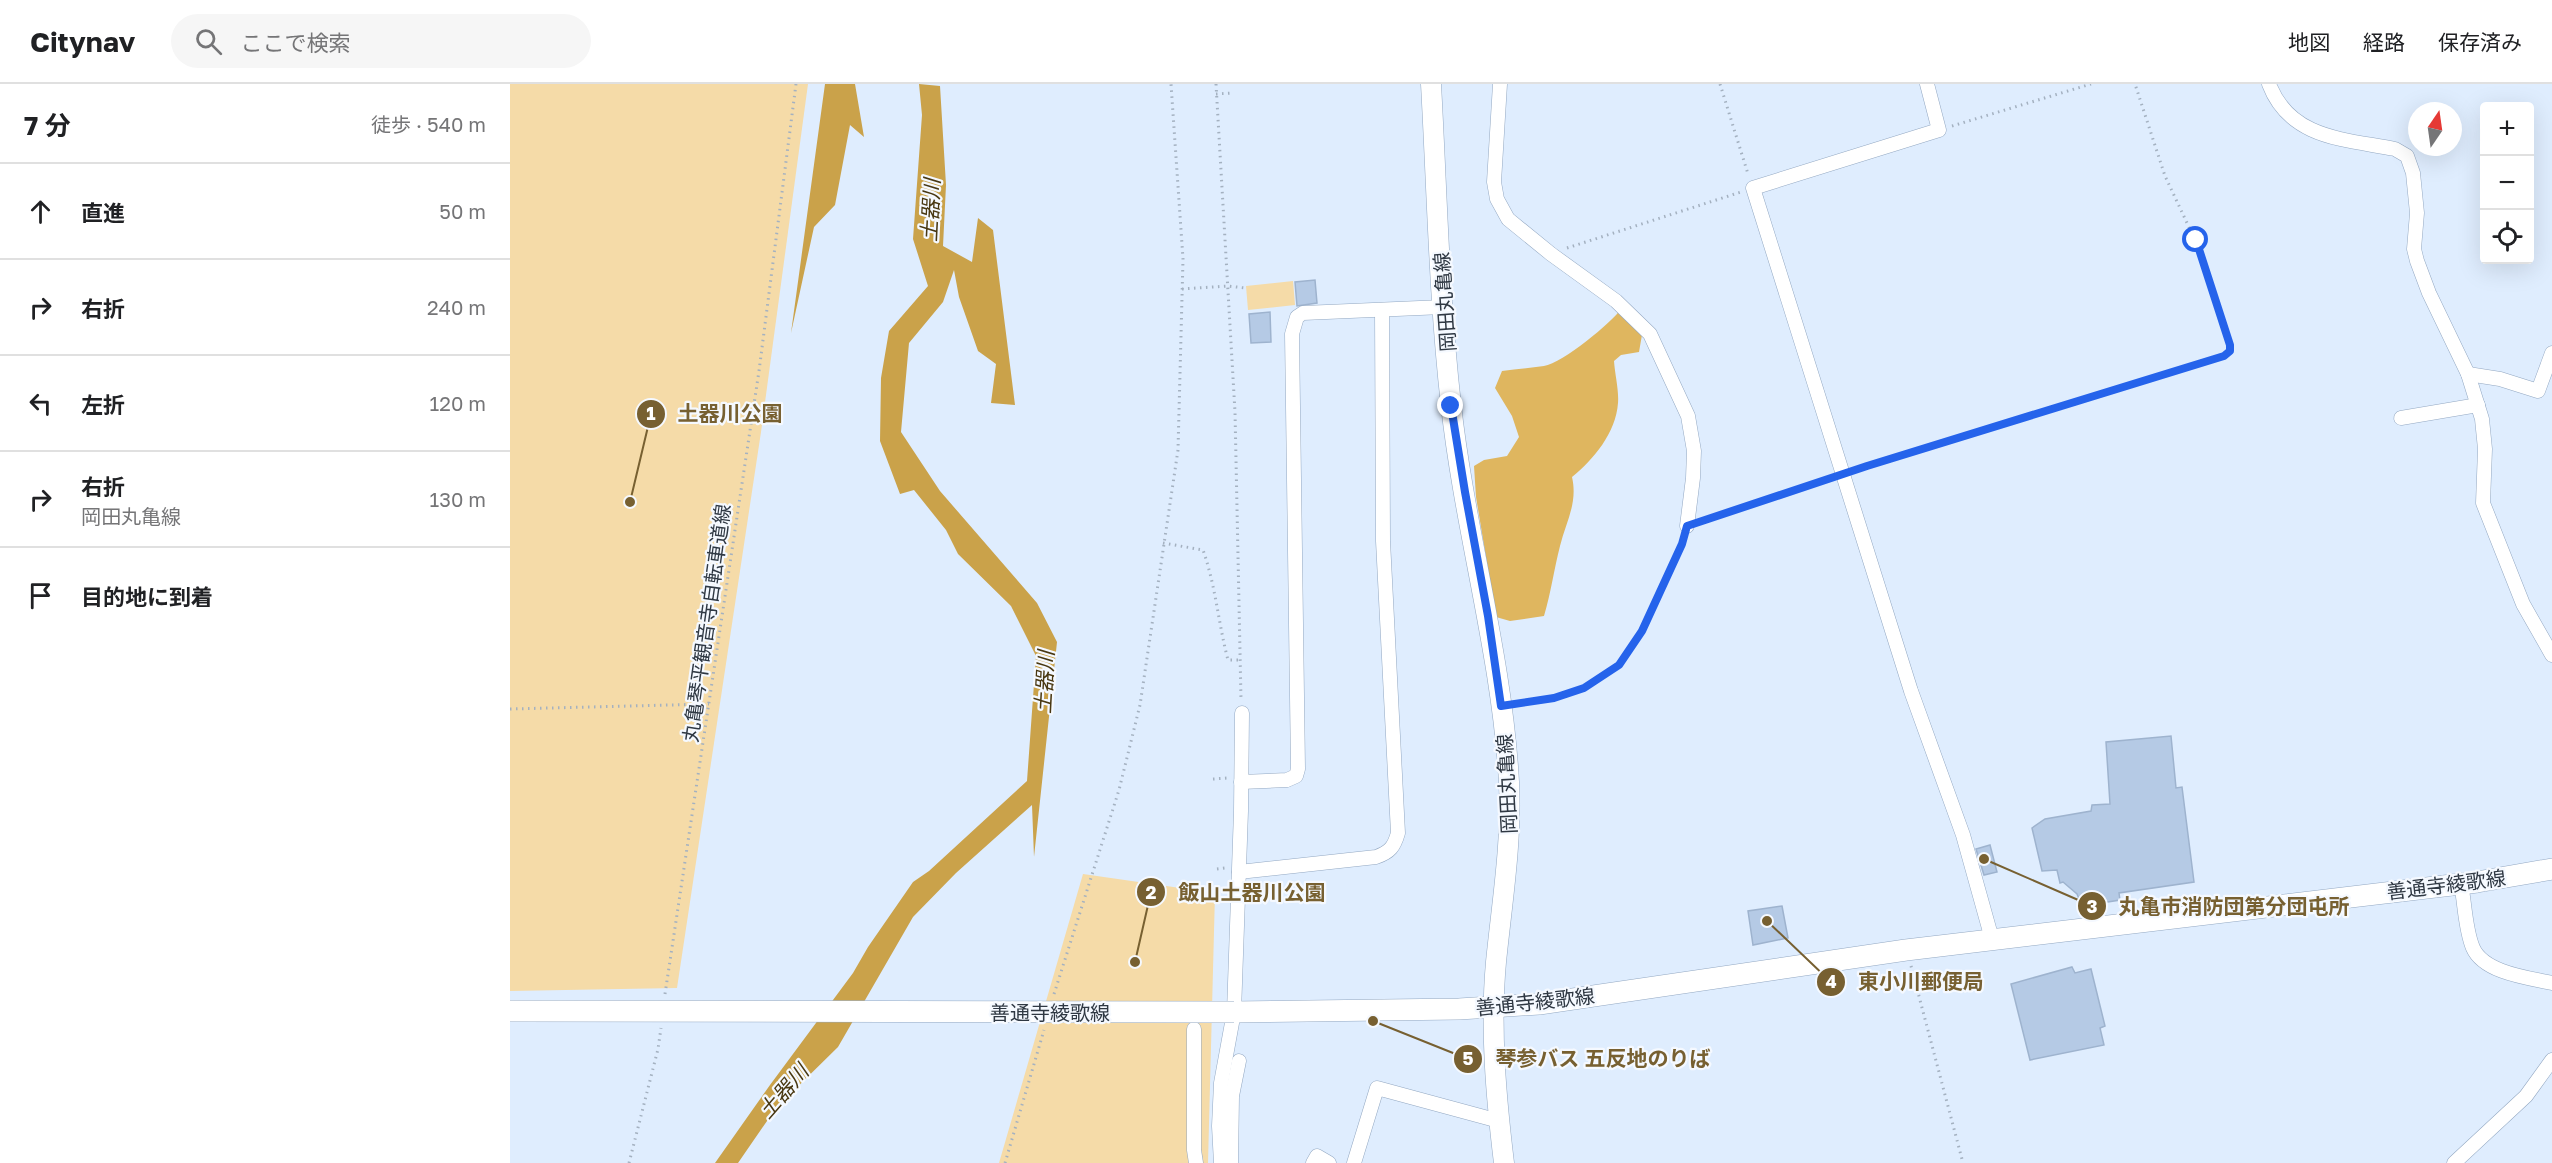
<!DOCTYPE html>
<html lang="ja">
<meta charset="utf-8">
<style>
:root{--surface:#fff;--page:#f6f6f6;--text:#202124;--muted:#757577;--line:#e0e0e0}
body{margin:0;font-family:"Golos Text","Noto Sans JP",sans-serif;background:var(--page);color:var(--text)}
.controls{position:absolute;right:18px;top:18px;display:grid;overflow:hidden;border-radius:6px;box-shadow:0 6px 24px #0002}
.controls button{width:54px;height:54px;display:grid;place-items:center;padding:0;border:0;border-bottom:2px solid var(--line);background:var(--surface);color:var(--text);font:30px sans-serif}
.compass{position:absolute;left:1898px;top:18px;width:54px;height:54px;border-radius:50%;background:var(--surface);box-shadow:0 6px 24px #0002;rotate:13deg}
.stop{position:absolute;width:18px;height:18px;margin:-14px;border:4px solid #2563eb;border-radius:50%;background:#fff}
.stop.end{background:#2563eb;border-color:#fff;box-shadow:0 2px 6px #0008}
.list{margin:0;padding:0;list-style:none}
h2{display:flex;justify-content:space-between;align-items:center;height:78px;margin:0;padding:0 24px;font-size:26px}
h2 small{font-size:20px;font-weight:400;color:var(--muted)}
.list li{display:grid;grid-template-columns:39px 1fr auto;gap:18px;align-items:center;box-sizing:border-box;height:96px;padding:0 24px;border-top:2px solid var(--line)}
.list b{display:block;font-size:22px;white-space:nowrap}
.list p{margin:0;font-size:20px;white-space:nowrap;color:var(--muted)}
.list em{font-size:20px;font-style:normal;color:var(--muted)}
.icon{flex:none;width:33px;height:33px;fill:none;stroke:currentColor;stroke-width:2;stroke-linecap:round;stroke-linejoin:round}
.map{position:relative;flex:none;width:2042px;height:1079px;overflow:hidden}
header{display:flex;align-items:center;gap:36px;box-sizing:border-box;height:84px;padding:0 30px;background:var(--surface);border-bottom:2px solid var(--line)}
header strong{font-size:28px}
nav{display:flex;gap:33px;margin-inline-start:auto;font-size:21px}
.search{width:420px;height:54px;background:var(--page);display:flex;align-items:center;gap:15px;box-sizing:border-box;padding:0 21px;border-radius:33px;color:var(--muted);font-size:22px}
main{display:flex}
aside{flex:1;background:var(--surface)}
.map>svg:first-child{display:block}
</style>
<header>
<strong>Citynav</strong>
<div class="search"><svg class="icon" aria-label="search" viewBox="0 0 24 24"><circle cx="10" cy="10" r="6"/><path d="M15 15l6 6"/></svg>ここで検索</div>
<nav><a>地図</a><a>経路</a><a>保存済み</a></nav>
</header>
<main>
<aside>
<h2>7 分<small>徒歩 · 540 m</small></h2>
<ul class="list">
<li><svg class="icon" aria-label="ahead" viewBox="0 0 24 24"><path d="M12 20V5M6 11l6-6 6 6"/></svg><div><b>直進</b></div><em>50 m</em></li>
<li><svg class="icon" aria-label="right" viewBox="0 0 24 24"><path d="M7 20v-9h11M14 6l5 5-5 5"/></svg><div><b>右折</b></div><em>240 m</em></li>
<li><svg class="icon" aria-label="left" viewBox="0 0 24 24"><path d="M17 20v-9H6M10 6l-5 5 5 5"/></svg><div><b>左折</b></div><em>120 m</em></li>
<li><svg class="icon" aria-label="right" viewBox="0 0 24 24"><path d="M7 20v-9h11M14 6l5 5-5 5"/></svg><div><b>右折</b><p>岡田丸亀線</p></div><em>130 m</em></li>
<li><svg class="icon" aria-label="arrive" viewBox="0 0 24 24"><path d="M6 21V4h12l-3 4 3 4H6"/></svg><div><b>目的地に到着</b></div></li>
</ul>
</aside>
<div class="map">
<svg width="2042" height="1079" viewBox="0 0 2042 1079">
<rect width="100%" height="100%" fill="#dfedfe"/>
<g fill="#f5dba8">
<path d="M0 0H298L251 348 167 904 0 907Z"/>
<path d="M783 197 785 221 738 226 736 202Z"/>
<path d="M573 790 705 809 698 1079H489Z"/>
</g>
<path fill="#dfb65f" d="M1112 224 1133 245 1129 268 1111 271 1104 277C1105 291 1109 306 1108 319 1106 349 1083 376 1062 393 1068 419 1056 438 1050 462 1044 485 1041 509 1034 532L1000 537 986 533 966 413 964 382 974 376 997 372 1009 353 1002 332 985 304 992 287C1006 285 1020 284 1034 282 1053 279 1101 239 1112 224Z"/>
<g fill="#caa24a">
<path d="M315 0H345L354 53 340 41 325 121 304 143 281 249Z"/>
<path d="M409 0 430 2 436 101 433 162 462 178 468 134 483 146 505 321 481 319 486 280 468 267 449 213 444 186 433 218 399 259 391 348 430 407 527 519 547 558 524 773 522 721 446 789 403 833 328 963 266 1024 228 1079H205L260 1001 343 889 358 863 403 798 419 787 517 697 526 572 501 522 448 470 436 446 404 406 390 410 370 357 371 294 379 247 418 202 403 155 412 31Z"/>
</g>
<g fill="#b5cae5" stroke="#9eb3ce" stroke-width="1.5">
<path d="M805 196 807 219 787 222 785 198Z"/>
<path d="M760 228 761 258 741 259 739 230Z"/>
<path d="M1661 652 1666 704 1672 703 1684 798 1609 809 1610 816 1572 822 1567 810 1553 798 1550 799 1547 786 1532 787 1522 744 1535 735 1581 727 1582 721 1600 720 1596 658Z"/>
<path d="M1480 761 1487 788 1474 791 1466 765Z"/>
<path d="M1272 822 1278 854 1243 861 1238 827Z"/>
<path d="M1562 883 1565 889 1581 885 1595 942 1590 944 1594 961 1520 976 1501 900Z"/>
</g>
<g fill="none" stroke-linecap="round" stroke-linejoin="round">
<defs>
<g id="minor">
<path d="M990 0 984 98 987 115 998 135 1041 170 1106 217 1140 250 1178 332 1184 367 1183 394 1177 442"/>
<path d="M1417 0 1429 46 1243 104 1401 607 1453 751 1482 855"/>
<path d="M1759 0C1780 55 1834 55 1885 65L1897 72 1903 89 1907 129 1904 165 1907 177 1919 209 1958 290 1972 335 1975 365 1973 419 2013 520 2042 571"/>
<path d="M1958 290 1990 295 2028 307 2042 269"/>
<path d="M1891 334 1968 321"/>
<path d="M731 698 777 696 786 692 788 685 782 250 787 233 793 229 933 223"/>
<path d="M729 788 866 773C880 768 884 763 888 749L873 457 872 226"/>
<path d="M1951 800C1955 820 1955 845 1963 864 1974 889 2019 894 2042 899"/>
<path d="M684 945V1066L686 1079"/>
<path d="M711 1079 709 1042 711 999 724 928 731 727 732 629"/>
<path d="M721 1079 722 1012 729 977"/>
<path d="M803 1079 807 1072 819 1079"/>
<path d="M844 1079 867 1004 989 1037"/>
<path d="M1944 1079 2016 1012 2042 976"/>
</g>
<path id="secondary" d="M921 0C927 107 929 215 941 321 955 448 992 571 999 698 1002 759 992 818 986 878 980 944 986 1013 994 1079"/>
<path id="primary" d="M724 928 949 925 1029 920 1396 866 1967 798 2042 785"/>
</defs>
<use href="#minor" stroke="#93a8c2" stroke-width="15"/>
<use href="#secondary" stroke="#93a8c2" stroke-width="21"/>
<use href="#primary" stroke="#93a8c2" stroke-width="22"/>
<g stroke="#a4b1c0" stroke-width="3" stroke-dasharray="1.5 4.5" stroke-linecap="butt">
<path d="M706 0 725 328 731 616"/>
<path d="M1210 0 1238 90"/>
<path d="M706 10 722 9"/>
<path d="M1442 42 1581 0"/>
<path d="M1057 164 1231 108"/>
<path d="M672 205 718 202 735 204"/>
<path d="M1347 386 1714 272 1720 267V261L1693 173 1655 92 1625 0"/>
<path d="M1193 437 1321 396"/>
<path d="M653 459 693 466C706 503 708 538 718 576H731"/>
<path d="M1008 621 1044 614 1074 604 1109 581 1132 547 1173 456"/>
<path d="M0 625 199 620"/>
<path d="M703 695 718 694"/>
<path d="M707 785 715 784"/>
<path d="M1401 882 1453 1079"/>
<path d="M155 910 249 287 286 0"/>
<path d="M544 910 609 706 630 621 668 366 673 175 661 0"/>
<path d="M119 1079 148 965 151 944"/>
<path d="M495 1079 534 946"/>
</g>
<use href="#minor" stroke="#fff" stroke-width="14"/>
<use href="#secondary" stroke="#fff" stroke-width="20"/>
<use href="#primary" stroke="#fff" stroke-width="21"/>
<defs>
<path id="primary-bridge" d="M0 927 724 928"/>
</defs>
<use href="#primary-bridge" stroke="#93a8c2" stroke-width="22" stroke-linecap="butt"/>
<use href="#primary-bridge" stroke="#fff" stroke-width="21"/>
</g>
<g fill="none" stroke-linecap="round" stroke-linejoin="round">
<path stroke="#2563eb" stroke-width="8" d="M941 322 955 408 978 532 991 622 1044 614 1074 604 1109 581 1132 547 1172 460 1177 442 1357 382 1714 272 1720 267V261L1686 156"/>
</g>
<g text-anchor="middle" dominant-baseline="central" stroke-width="4.5" stroke-linejoin="round" paint-order="stroke">
<g font-size="20" fill="#2f3843" stroke="#f5f9ff">
<text transform="translate(934 218) rotate(-94)">岡田丸亀線</text>
<text transform="translate(196 539) rotate(-82)">丸亀琴平観音寺自転車道線</text>
<text transform="translate(996 700) rotate(-93)">岡田丸亀線</text>
<text transform="translate(1936 800) rotate(-7)">善通寺綾歌線</text>
<text transform="translate(1025 917) rotate(-6)">善通寺綾歌線</text>
<text x="540" y="928">善通寺綾歌線</text>
</g>
<g font-size="21" font-style="italic" fill="#493812" stroke="#f5f9ff">
<text transform="translate(420 126) rotate(-87)">土器川</text>
<text transform="translate(534 598) rotate(-87)">土器川</text>
<text transform="translate(273 1007) rotate(-49)">土器川</text>
</g>
</g>
<path fill="none" stroke="#776031" stroke-width="2" d="M120 418L141 330M625 878L641 808M1474 775L1582 822M1257 837L1321 898M863 937L958 975"/>
<g fill="#776031" stroke="#f5f9ff" stroke-width="2">
<circle cx="120" cy="418" r="6"/>
<circle cx="625" cy="878" r="6"/>
<circle cx="1474" cy="775" r="6"/>
<circle cx="1257" cy="837" r="6"/>
<circle cx="863" cy="937" r="6"/>
<circle cx="141" cy="330" r="15"/>
<circle cx="641" cy="808" r="15"/>
<circle cx="1582" cy="822" r="15"/>
<circle cx="1321" cy="898" r="15"/>
<circle cx="958" cy="975" r="15"/>
</g>
<g font-size="18" text-anchor="middle" font-weight="bold" fill="#fff">
<text x="141" y="336">1</text>
<text x="641" y="815">2</text>
<text x="1582" y="829">3</text>
<text x="1321" y="904">4</text>
<text x="958" y="981">5</text>
</g>
<g font-size="21" text-anchor="middle" font-weight="bold" fill="#776031" stroke="#f5f9ff" stroke-width="4.5" stroke-linejoin="round" paint-order="stroke">
<text x="220" y="337">土器川公園</text>
<text x="742" y="816">飯山土器川公園</text>
<text x="1724" y="830">丸亀市消防団第分団屯所</text>
<text x="1411" y="905">東小川郵便局</text>
<text x="1093" y="982">琴参バス 五反地のりば</text>
</g>
</svg>
<div class="controls">
<button>+</button>
<button>−</button>
<button><svg class="icon" aria-label="locate" viewBox="0 0 24 24"><circle cx="12" cy="12" r="6"/><path d="M12 2v4M12 18v4M2 12h4M18 12h4"/></svg></button>
</div>
<svg class="compass" viewBox="-18 -18 36 36"><path d="M0-13l5 13h-10z" fill="#e53935"/><path d="M0 13l5-13h-10z" fill="#757577"/></svg>
<div class="stop" style="left:1686px;top:156px"></div>
<div class="stop end" style="left:941px;top:322px"></div>
</div>
</main>
